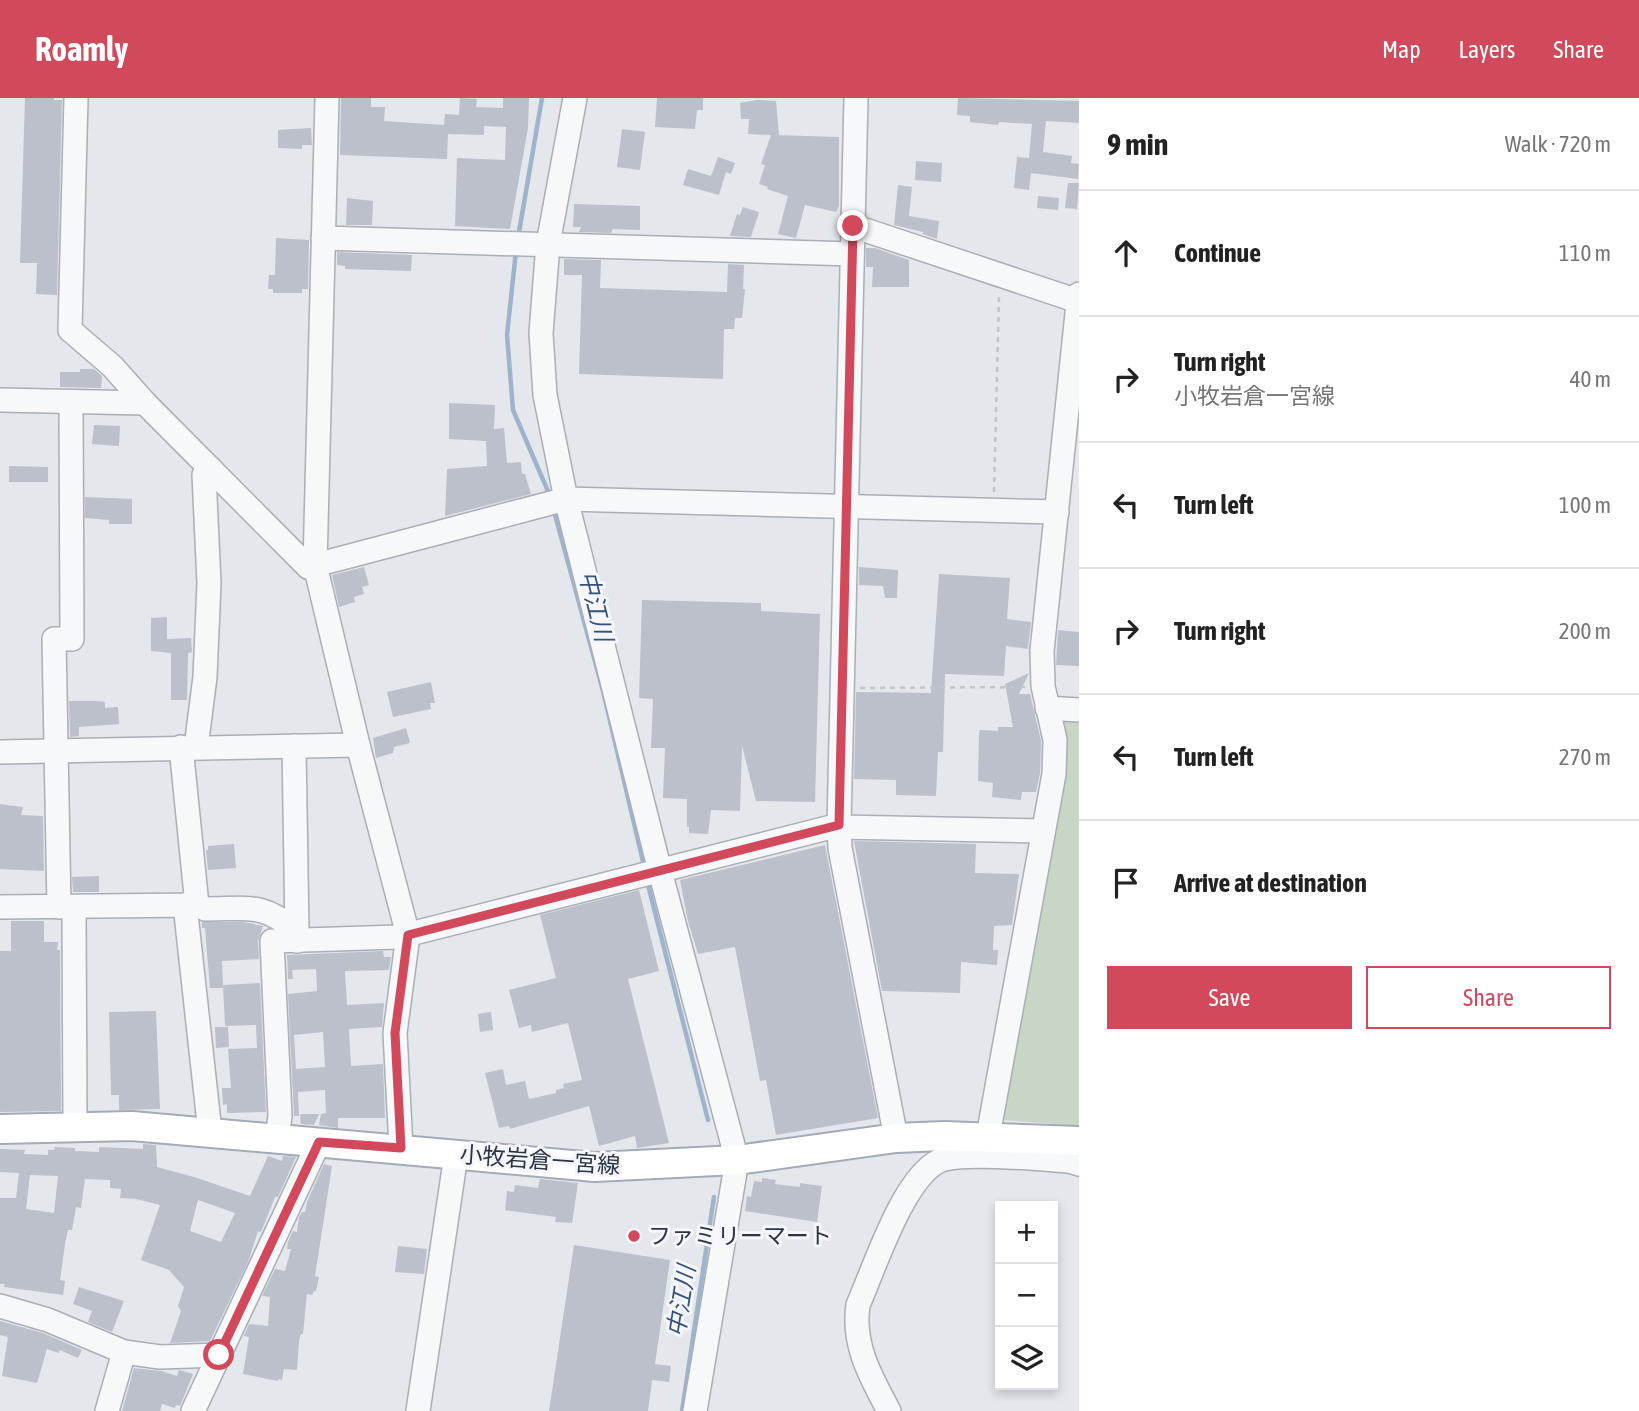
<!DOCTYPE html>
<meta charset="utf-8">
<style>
:root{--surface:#fff;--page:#f2f2f2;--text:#222;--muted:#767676;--line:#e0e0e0;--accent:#d1495b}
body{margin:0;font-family:"Asap Condensed","Noto Sans JP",sans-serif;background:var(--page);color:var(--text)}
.controls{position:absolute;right:21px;bottom:21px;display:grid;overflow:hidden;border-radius:0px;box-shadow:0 4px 10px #0003}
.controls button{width:63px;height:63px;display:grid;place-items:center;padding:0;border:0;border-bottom:2px solid var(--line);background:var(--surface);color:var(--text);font:35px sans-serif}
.stop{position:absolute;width:21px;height:21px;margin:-16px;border:5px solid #d1495b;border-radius:50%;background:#fff}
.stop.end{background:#d1495b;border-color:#fff;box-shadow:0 2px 7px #0008}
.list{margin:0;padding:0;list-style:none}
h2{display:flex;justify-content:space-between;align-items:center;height:91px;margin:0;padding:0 28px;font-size:30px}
h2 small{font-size:23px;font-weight:400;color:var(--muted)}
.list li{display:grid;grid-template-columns:46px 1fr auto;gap:21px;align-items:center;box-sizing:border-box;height:126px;padding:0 28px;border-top:2px solid var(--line)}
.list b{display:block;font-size:26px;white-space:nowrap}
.list p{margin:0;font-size:23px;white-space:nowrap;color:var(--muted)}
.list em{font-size:23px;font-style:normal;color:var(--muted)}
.actions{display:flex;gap:14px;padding:21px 28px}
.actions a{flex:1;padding:16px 0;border:2px solid var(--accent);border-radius:0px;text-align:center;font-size:24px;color:var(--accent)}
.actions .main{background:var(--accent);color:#fff}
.icon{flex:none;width:38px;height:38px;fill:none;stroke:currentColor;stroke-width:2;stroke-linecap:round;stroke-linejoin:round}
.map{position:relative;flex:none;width:1079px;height:1313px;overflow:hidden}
header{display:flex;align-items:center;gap:42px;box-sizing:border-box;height:98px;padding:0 35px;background:var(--accent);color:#fff}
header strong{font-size:33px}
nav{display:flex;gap:38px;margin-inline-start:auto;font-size:24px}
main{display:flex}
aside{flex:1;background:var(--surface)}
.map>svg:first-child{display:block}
</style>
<header>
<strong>Roamly</strong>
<nav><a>Map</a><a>Layers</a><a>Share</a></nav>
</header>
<main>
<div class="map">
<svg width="1079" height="1313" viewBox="0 0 1079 1313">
<rect width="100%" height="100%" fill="#e4e7ec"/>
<path fill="#c9d6c5" d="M1079 616V1028L1002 1022 1066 676 1060 622Z"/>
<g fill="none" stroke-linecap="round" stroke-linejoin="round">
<g stroke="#9fb4cc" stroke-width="4.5">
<path d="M518 140 542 0"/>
<path d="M516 153 507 237 513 312 550 398"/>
<path d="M554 413 603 593 644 768"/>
<path d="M647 783 708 1022"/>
<path d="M682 1313 714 1099"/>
</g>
</g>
<g fill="#bbc0ca" fill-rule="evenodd">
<path d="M25 0H54V2H62L57 197 36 196 37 165H20Z"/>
<path d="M341 0H371V9H385L384 23 444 27 445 16 459 17 460 0 477 1 476 9 503 10V0H529L528 30 510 131 455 128 457 60 505 62 506 29 484 28V37L448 36 447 61 340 57Z"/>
<path d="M657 0H703V12H697L695 31 655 29Z"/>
<path d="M958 0 1079 3V25L1046 23 1043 54 1072 58 1071 65 1079 66 1078 81 1031 75 1029 92 1014 90 1017 59 1029 60 1032 26 999 24 998 27 970 24V18L957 17Z"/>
<path d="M757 2 776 3 779 37H773L839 39V108L836 114 805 107 796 140 778 136 788 98 767 91 768 89 759 86 765 67 761 66 771 37 748 36 749 21H741L740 5Z"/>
<path d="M311 30 312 47H302V51L278 50V32Z"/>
<path d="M622 31 645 34 640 72 617 69Z"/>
<path d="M718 59 735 65 731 76 726 74 719 97 683 87 688 71 711 78Z"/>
<path d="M916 63 942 65 941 84 915 82Z"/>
<path d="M1068 85H1079L1077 111 1065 110Z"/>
<path d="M898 87 912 89 909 118 939 123 937 141 923 136V134L894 127Z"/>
<path d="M1038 98 1059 100 1058 112 1037 110Z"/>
<path d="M347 100 373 103 372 127H346Z"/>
<path d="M574 106 640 108V132L613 131 611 135 579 134 581 129H573Z"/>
<path d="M743 109 759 114 751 139 730 138 737 116 740 117Z"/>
<path d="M276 140 309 142 308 191H302V195H273V191H268L269 177H275Z"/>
<path d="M866 150H875L909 162V189H872L873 169H866Z"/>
<path d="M337 154 412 157 411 173 345 171V168L337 167Z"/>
<path d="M564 161 601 162 600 190 727 194 728 166 744 167 743 191H745L742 220H735L734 231H724L723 281 579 276 582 177H564Z"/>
<path d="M80 271H94L102 278 101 290 60 289V274H80Z"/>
<path d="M449 305 495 307 494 331 504 330 507 365 521 364 522 376H525L531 396 445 418 447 371 487 368 486 343 449 341Z"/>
<path d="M94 327 120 328 119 348 92 346Z"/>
<path d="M9 368 48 369V384H9Z"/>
<path d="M85 399 132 401V426H109V422L85 420Z"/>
<path d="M364 469 369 487 362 489 364 496 354 499 355 504 339 509 332 477Z"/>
<path d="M859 469 898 472 897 500H885L883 488 859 487Z"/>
<path d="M939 476 1010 480 1007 521 1031 524 1028 551 1006 548 1004 578 945 576 943 654H938L936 698 896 697V682L854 681 856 594 931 595Z"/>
<path d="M642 502 761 505V513L820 516 815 704 756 703 742 648 740 713 711 712 708 736 689 735V729H687V701L663 700 665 650H651L653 601 639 600Z"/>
<path d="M167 519V541L191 540 192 554 188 555 187 602H171V555L151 553V520Z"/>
<path d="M1058 532 1079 534V568L1056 567Z"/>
<path d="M1029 575 1019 596H1030L1041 643 1040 675 1036 694H1022L1021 702 992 699 993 685 978 683 979 635 980 632 998 633V629H1013L1005 586Z"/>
<path d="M431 584 435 605H430L431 611 393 619 387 594Z"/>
<path d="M69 603H98L105 604V610L118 609 119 626 79 629V638L70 639Z"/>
<path d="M406 630 410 645 394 649 393 655 376 660 373 640Z"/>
<path d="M0 706 23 709 21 717 43 718 44 773 0 771Z"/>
<path d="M854 743 976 746 975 775 1019 776 1012 827 994 828 993 852H998L997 867 961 864 960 895 882 893Z"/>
<path d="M234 746 236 770 208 772 206 752H208V748Z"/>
<path d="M825 747 878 1020 776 1037 766 982 760 983 735 849 698 856 688 823 680 782Z"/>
<path d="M99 778V794H73L72 779Z"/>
<path d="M639 792 659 873 628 881 669 1045 637 1050 635 1038 599 1048 589 1008 510 1031 509 1028 499 1030 485 975 503 971 506 987 525 983 529 1001 556 995V992L564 990 563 986 582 982 568 925 532 934 531 927 519 930 509 892 556 880 540 817Z"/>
<path d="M11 823H44V844H58L57 852H60L61 1013 0 1014V853H11Z"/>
<path d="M202 824H243L263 828 258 843 259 861 222 863 223 890H210L205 830H202Z"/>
<path d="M383 853 384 859H391L389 872 345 873 347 907 384 905 382 929 349 931 351 968 383 966 385 1020H338V1030L319 1027 321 1016 326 1015 325 992 298 994 299 1018H294L288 896 317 893 316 871 292 872 293 881H288L287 857ZM323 934 325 969 296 971 294 937Z"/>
<path d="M260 885 266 1014 227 1015V1006L223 1007 222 990H231L228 951 257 950 256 927 225 928 223 887Z"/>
<path d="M156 913 160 1011 119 1012V997H111L109 914Z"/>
<path d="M491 914 493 932 480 934 478 916Z"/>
<path d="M215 929H228L229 949 216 950Z"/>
<path d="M300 1016H319L314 1027 301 1026Z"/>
<path d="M143 1046 156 1047 157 1069 194 1079 250 1098 268 1058 282 1063 283 1058 296 1059 278 1099H275L261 1134 258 1133 248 1164 210 1243 170 1245 181 1213 178 1208 184 1189 169 1172 141 1162 160 1107 136 1101 120 1100 121 1091 110 1090V1082L85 1081 81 1110 76 1109 72 1132H68L65 1146 60 1182 65 1183 63 1197 4 1189 5 1186H0V1100H16L19 1075 0 1074V1051L25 1052 24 1056 48 1057V1052H54L55 1049 75 1050V1053L99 1054V1049L143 1051ZM30 1077 58 1078 54 1115 26 1111ZM198 1102 235 1115 221 1144 190 1133Z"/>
<path d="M324 1066 332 1068 315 1178 319 1179 316 1193H314L312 1197 307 1196 303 1236H301L299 1243 297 1272 284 1271 282 1282 278 1281V1283L243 1276 249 1239 244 1238 249 1226 268 1228 270 1199 262 1198 275 1171 285 1173 291 1151H287L288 1144 293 1133 297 1134 299 1119 302 1114H305L307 1104Z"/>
<path d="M762 1080 776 1082 775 1086 800 1089V1085L822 1088 817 1124 745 1113 747 1098 751 1099 754 1083 762 1084Z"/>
<path d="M540 1081 578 1085 572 1125 555 1124 556 1119 505 1112 507 1093 514 1094 515 1087 538 1090Z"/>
<path d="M574 1147 670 1162 655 1266 671 1268 669 1284 652 1282 648 1313H549Z"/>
<path d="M398 1148 427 1151 424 1176 395 1174Z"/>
<path d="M79 1189 124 1203 112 1234 88 1224 92 1213 73 1206Z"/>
<path d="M0 1223 43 1235 82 1252 78 1260 60 1252 59 1255 47 1251 37 1285 2 1278 8 1239 0 1237Z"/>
<path d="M134 1270 161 1273 177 1278 179 1272 193 1276 180 1308 176 1307 175 1310 162 1306 160 1313H122Z"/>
</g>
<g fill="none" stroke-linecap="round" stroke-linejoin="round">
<defs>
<g id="minor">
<path d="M76 0 70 232 112 268 145 305 308 469 566 401 1057 414"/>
<path d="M327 0 315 467 358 647 408 837 395 935 401 1050"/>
<path d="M575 0 548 146 541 235 545 297 566 401 660 773 737 1062 695 1313"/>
<path d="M856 0 839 727 840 750 896 1040"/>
<path d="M853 128 1078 203"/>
<path d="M323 140 852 156"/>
<path d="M0 302 145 305"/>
<path d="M1047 610 1079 612"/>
<path d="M294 648 297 834"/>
<path d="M181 649 197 807"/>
<path d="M196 649 205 579 209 485 204 377 211 371"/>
<path d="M0 654 358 647"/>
<path d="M839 729 1043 733"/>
<path d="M185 807 210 1034"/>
<path d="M0 809 197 807 205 811C248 811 263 804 297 834V843"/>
<path d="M59 809 54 541H72L71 304"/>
<path d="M74 809 75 1028"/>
<path d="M988 1038 1054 676 1055 642 1043 588 1042 553 1079 196"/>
<path d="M277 1040 280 1018 272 843 398 839 839 727"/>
<path d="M0 1208 48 1222 124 1254 160 1259 220 1257"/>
<path d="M107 1313 124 1254"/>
<path d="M193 1313 319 1044"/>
<path d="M418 1313 456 1057"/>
<path d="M889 1313C871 1279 852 1247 858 1207 874 1171 903 1080 939 1063 960 1053 1042 1061 1069 1063L1079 1066"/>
</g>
<path id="major" d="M0 1031 132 1028 595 1069 737 1062 896 1040 944 1038 1079 1043"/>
</defs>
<use href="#minor" stroke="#a9aeb7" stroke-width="26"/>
<use href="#major" stroke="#a3abb8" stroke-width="32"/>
<g stroke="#c2c5cb" stroke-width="2.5" stroke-dasharray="5 5" stroke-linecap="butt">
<path d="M994 394 999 197"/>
<path d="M860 590 1025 589"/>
</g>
<use href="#minor" stroke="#f7f8fa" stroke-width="23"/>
<use href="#major" stroke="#fff" stroke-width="28"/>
</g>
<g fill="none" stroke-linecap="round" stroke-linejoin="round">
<path stroke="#d1495b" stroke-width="9" d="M219 1257 319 1044 401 1050 395 935 408 837 839 727 853 128"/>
</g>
<circle fill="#d1495b" stroke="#f4f6f9" stroke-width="2.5" cx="634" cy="1138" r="7"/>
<g text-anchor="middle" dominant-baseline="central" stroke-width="6" stroke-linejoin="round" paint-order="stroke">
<g font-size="23" fill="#2b3445" stroke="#f4f6f9">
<text transform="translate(540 1062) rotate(4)">小牧岩倉一宮線</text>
</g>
<g font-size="23" fill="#2b3445" stroke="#f4f6f9" text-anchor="start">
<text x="648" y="1138">ファミリーマート</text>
</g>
<g font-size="24" font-style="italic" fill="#34527a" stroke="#f4f6f9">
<text transform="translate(596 508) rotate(76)">中江川</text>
<text transform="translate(681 1203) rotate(-81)">中江川</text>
</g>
</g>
</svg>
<div class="controls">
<button>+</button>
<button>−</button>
<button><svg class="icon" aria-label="layers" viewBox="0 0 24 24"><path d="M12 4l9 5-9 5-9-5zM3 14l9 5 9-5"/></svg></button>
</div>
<div class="stop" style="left:219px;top:1257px"></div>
<div class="stop end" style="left:853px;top:128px"></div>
</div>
<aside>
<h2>9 min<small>Walk · 720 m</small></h2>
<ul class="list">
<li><svg class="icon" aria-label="ahead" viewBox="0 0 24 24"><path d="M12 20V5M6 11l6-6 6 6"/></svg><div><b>Continue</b></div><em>110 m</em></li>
<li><svg class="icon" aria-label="right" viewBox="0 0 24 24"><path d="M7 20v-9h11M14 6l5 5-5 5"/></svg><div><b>Turn right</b><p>小牧岩倉一宮線</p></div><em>40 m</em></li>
<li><svg class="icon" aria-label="left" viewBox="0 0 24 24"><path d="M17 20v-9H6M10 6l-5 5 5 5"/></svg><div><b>Turn left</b></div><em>100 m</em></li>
<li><svg class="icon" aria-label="right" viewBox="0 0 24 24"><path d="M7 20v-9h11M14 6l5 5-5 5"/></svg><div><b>Turn right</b></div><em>200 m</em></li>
<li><svg class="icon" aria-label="left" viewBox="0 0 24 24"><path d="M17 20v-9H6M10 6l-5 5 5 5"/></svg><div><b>Turn left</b></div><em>270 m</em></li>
<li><svg class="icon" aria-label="arrive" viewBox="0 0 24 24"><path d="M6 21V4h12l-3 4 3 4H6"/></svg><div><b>Arrive at destination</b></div></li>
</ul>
<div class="actions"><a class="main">Save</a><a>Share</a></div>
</aside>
</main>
